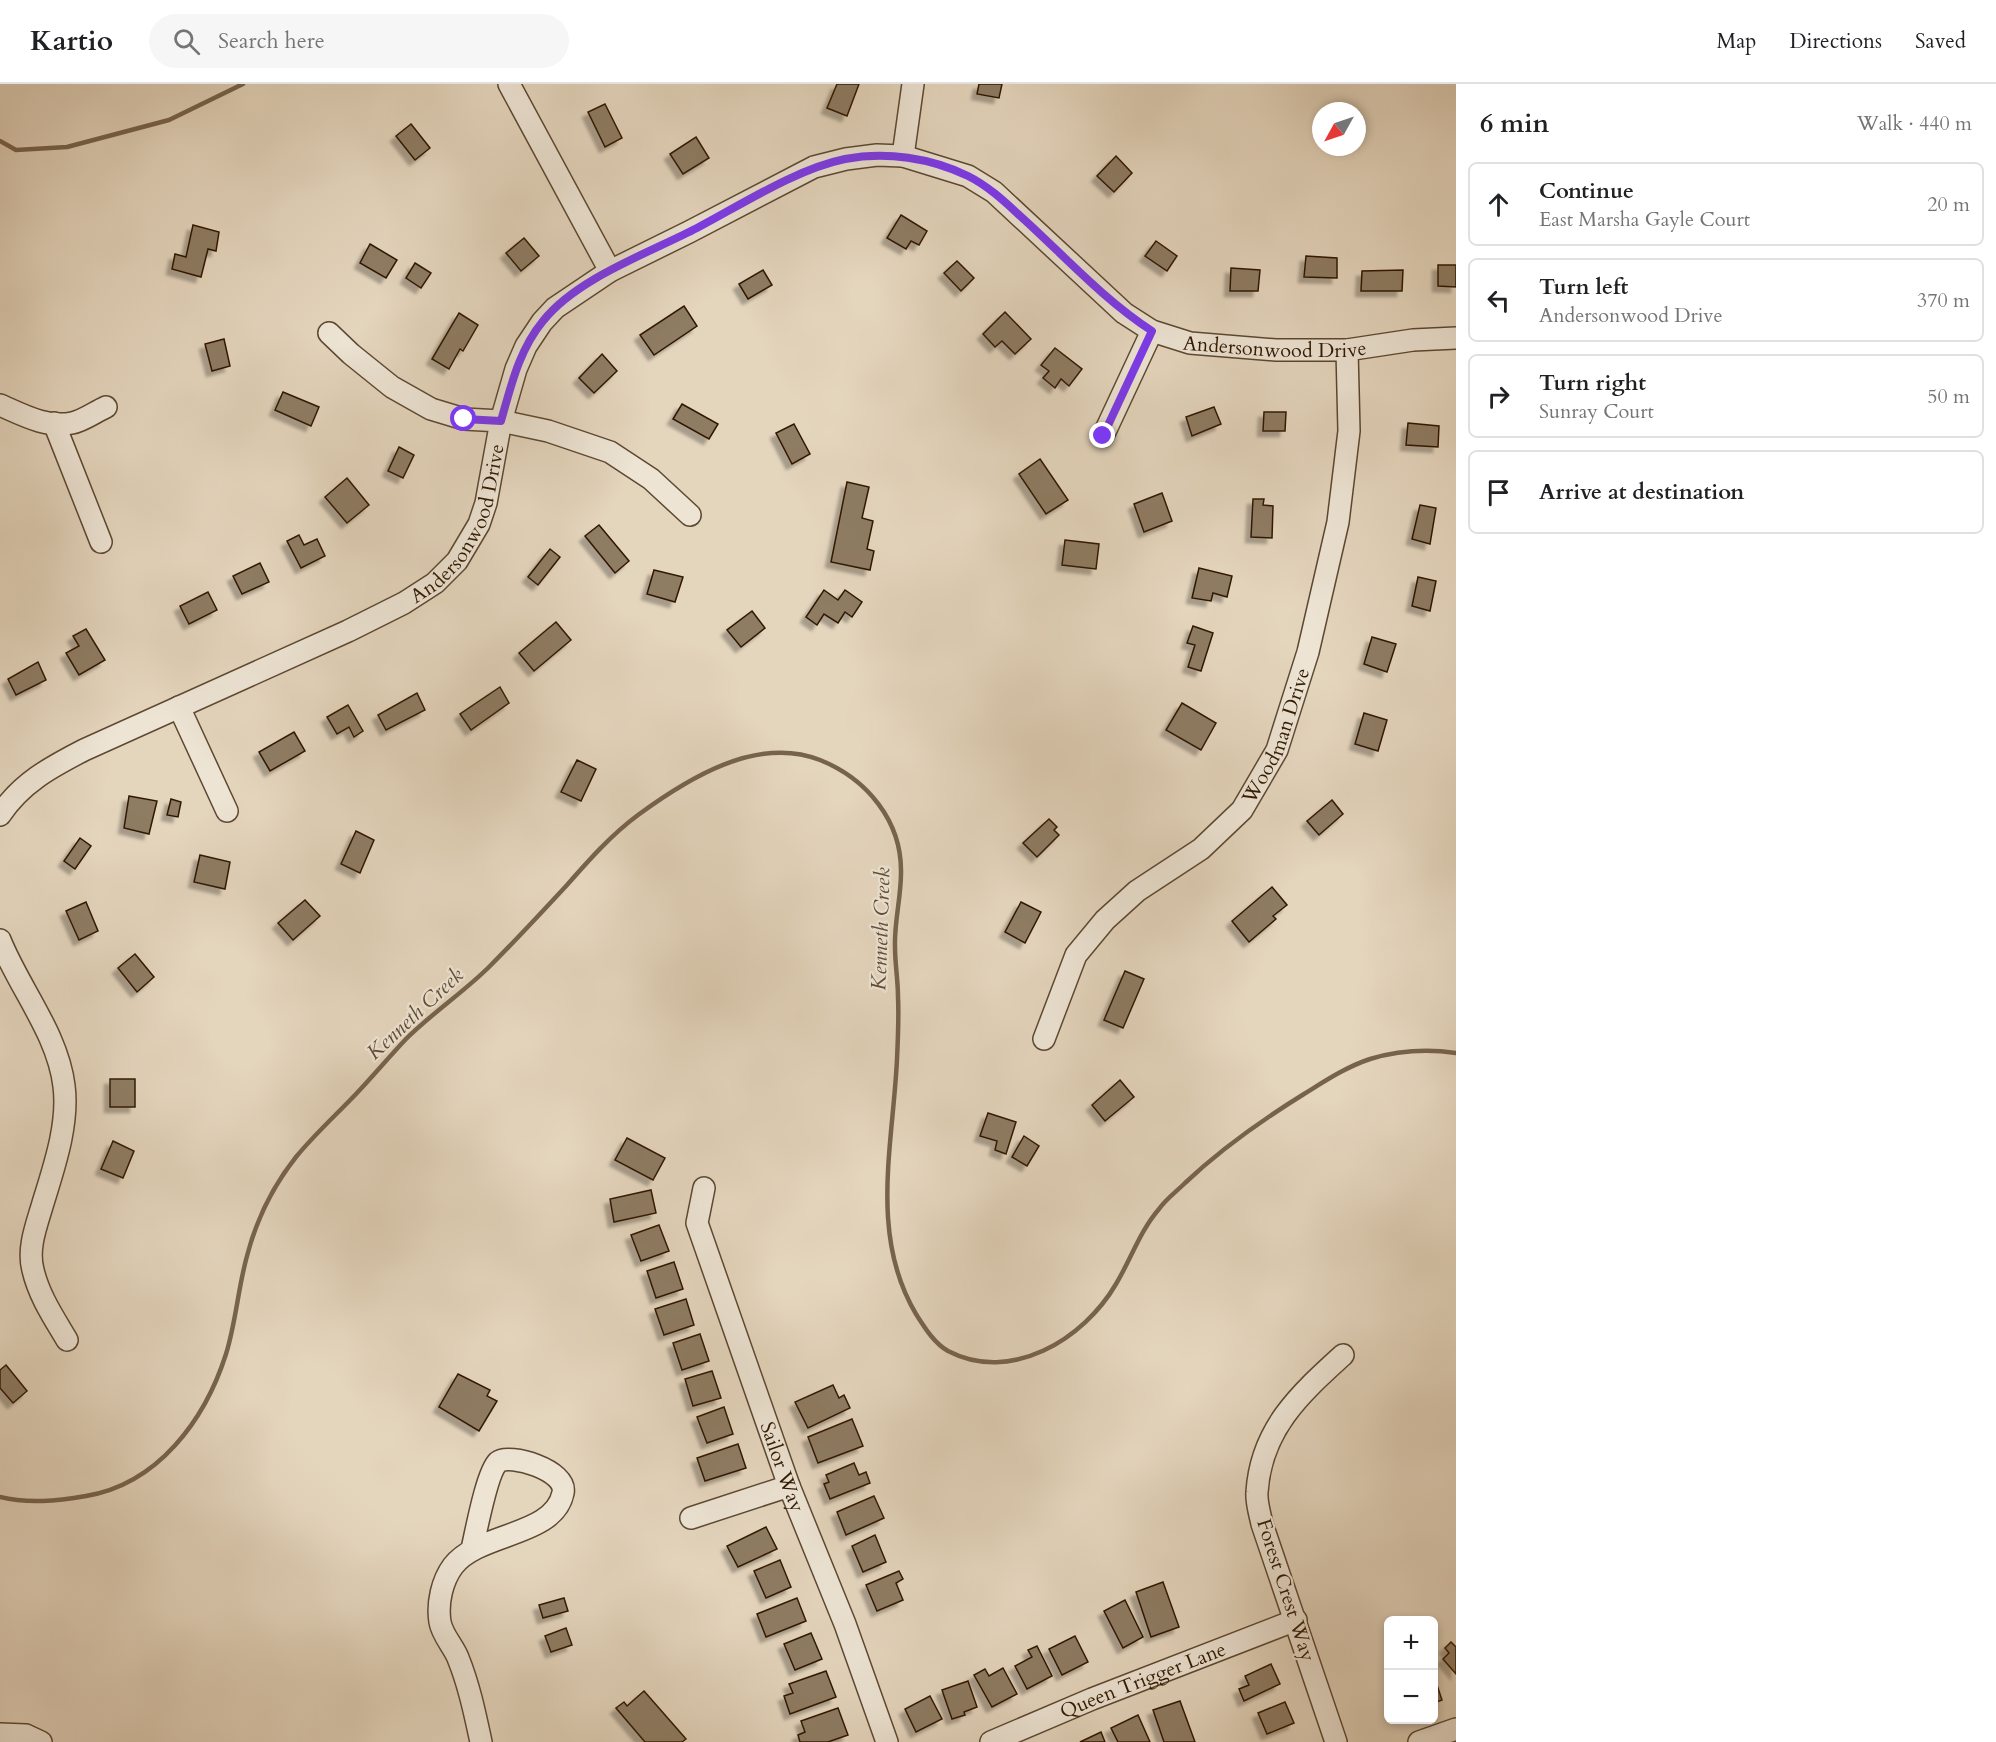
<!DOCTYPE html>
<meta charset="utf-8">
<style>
:root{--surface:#fff;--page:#f6f6f6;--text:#202124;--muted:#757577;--line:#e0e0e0}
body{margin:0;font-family:Cardo,serif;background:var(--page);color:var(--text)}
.controls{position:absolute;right:18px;bottom:18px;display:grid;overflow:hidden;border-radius:9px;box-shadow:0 3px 9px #0003}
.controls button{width:54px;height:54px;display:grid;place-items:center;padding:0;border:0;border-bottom:2px solid var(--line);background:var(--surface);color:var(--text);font:30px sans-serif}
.compass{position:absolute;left:1312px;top:18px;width:54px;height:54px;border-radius:50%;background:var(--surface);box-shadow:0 3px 9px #0003;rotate:230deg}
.stop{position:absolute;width:18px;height:18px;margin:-14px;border:4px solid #7c3aed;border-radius:50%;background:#fff}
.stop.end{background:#7c3aed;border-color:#fff;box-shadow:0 2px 6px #0008}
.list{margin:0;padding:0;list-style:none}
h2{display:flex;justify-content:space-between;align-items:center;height:78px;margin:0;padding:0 24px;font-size:26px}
h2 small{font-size:20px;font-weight:400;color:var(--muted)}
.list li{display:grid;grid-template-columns:39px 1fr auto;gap:18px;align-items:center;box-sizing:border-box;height:84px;margin:0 12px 12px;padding:0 12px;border:2px solid var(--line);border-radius:9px}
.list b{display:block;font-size:22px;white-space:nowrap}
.list p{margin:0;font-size:20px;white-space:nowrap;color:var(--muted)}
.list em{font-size:20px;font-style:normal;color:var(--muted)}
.icon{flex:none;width:33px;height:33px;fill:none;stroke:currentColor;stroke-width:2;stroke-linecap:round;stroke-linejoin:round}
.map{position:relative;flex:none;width:1456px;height:1658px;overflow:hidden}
header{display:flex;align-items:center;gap:36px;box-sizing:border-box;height:84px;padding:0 30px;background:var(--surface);border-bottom:2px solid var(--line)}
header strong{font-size:28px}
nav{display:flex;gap:33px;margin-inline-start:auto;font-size:21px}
.search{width:420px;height:54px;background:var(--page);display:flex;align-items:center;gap:15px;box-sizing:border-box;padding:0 21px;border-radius:33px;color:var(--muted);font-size:22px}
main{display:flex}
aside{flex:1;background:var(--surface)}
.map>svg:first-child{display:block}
</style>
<header>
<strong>Kartio</strong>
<div class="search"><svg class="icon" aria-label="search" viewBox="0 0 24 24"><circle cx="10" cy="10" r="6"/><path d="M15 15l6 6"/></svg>Search here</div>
<nav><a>Map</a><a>Directions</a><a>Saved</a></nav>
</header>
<main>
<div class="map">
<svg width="1456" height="1658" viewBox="0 0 1456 1658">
<defs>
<filter id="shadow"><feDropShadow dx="-5.5" dy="5.5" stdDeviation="1.5" flood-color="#0004"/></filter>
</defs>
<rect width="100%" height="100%" fill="#e4d5bd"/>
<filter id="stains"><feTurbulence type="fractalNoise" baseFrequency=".00333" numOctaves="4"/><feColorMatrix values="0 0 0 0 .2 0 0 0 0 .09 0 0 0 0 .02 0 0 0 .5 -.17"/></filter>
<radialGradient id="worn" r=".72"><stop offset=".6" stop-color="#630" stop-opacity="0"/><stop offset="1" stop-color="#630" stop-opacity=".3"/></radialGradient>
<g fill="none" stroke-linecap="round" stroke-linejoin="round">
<g stroke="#77634d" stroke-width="4.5">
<path d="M0 57 16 66 67 63 169 36 243 0"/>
<path d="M0 1413C28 1420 57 1417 86 1412 158 1400 205 1336 226 1270 236 1238 238 1204 247 1172 256 1137 273 1102 296 1073 314 1051 336 1031 356 1010 373 992 389 973 406 955 432 929 464 908 490 882 517 855 542 828 567 801 589 776 611 751 638 731 687 695 757 651 820 676 867 695 902 737 901 789 901 814 894 839 895 863 895 880 898 896 898 913 899 933 898 954 897 975 893 1061 869 1151 916 1230 925 1244 934 1259 948 1267 1011 1300 1084 1255 1116 1200 1131 1175 1140 1147 1159 1125 1166 1115 1177 1107 1185 1099 1222 1064 1262 1036 1304 1010 1325 997 1346 983 1370 975 1397 967 1428 965 1456 969"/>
</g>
</g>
<g fill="#8e7b64" stroke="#301903" stroke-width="1.5" filter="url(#shadow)">
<path d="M837 0H859L847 32 827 24Z"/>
<path d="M979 0H1002L999 14 977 10Z"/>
<path d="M605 20 622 54 605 63 588 28Z"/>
<path d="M411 40 430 64 415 76 396 52Z"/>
<path d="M696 53 709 74 683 90 670 70Z"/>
<path d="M1116 72 1132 89 1114 108 1097 92Z"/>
<path d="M901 131 927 147 919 161 911 157 906 165 887 154Z"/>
<path d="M193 141 219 148 216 167 208 165 201 193 172 185 175 170 186 173Z"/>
<path d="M524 154 539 172 521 187 506 169Z"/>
<path d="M1156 157 1177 172 1167 187 1145 172Z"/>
<path d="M370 160 397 176 386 194 360 179Z"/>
<path d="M1306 172 1337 174V194L1304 193Z"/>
<path d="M957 177 974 194 961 207 944 189Z"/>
<path d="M415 179 431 189 421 204 406 194Z"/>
<path d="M1438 181H1456V203L1438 202Z"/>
<path d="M1231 184 1260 186 1258 207H1230Z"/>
<path d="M763 186 772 201 748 215 739 200Z"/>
<path d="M1403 186 1402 207H1361L1362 187Z"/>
<path d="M684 222 697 242 654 271 640 251Z"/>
<path d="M1005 228 1031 255 1015 270 1002 257 995 263 983 250Z"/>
<path d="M459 229 478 241 463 267 460 265 449 285 432 275Z"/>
<path d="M224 255 230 282 212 287 205 260Z"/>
<path d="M1055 264 1082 285 1069 302 1061 295 1055 304 1043 294 1049 287 1041 281Z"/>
<path d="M602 270 617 287 594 309 579 294Z"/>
<path d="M283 308 319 323 311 342 275 326Z"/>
<path d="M682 320 718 340 709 355 673 335Z"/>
<path d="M1214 323 1221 340 1192 352 1186 333Z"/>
<path d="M1264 328H1286L1285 347H1263Z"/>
<path d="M1408 339 1439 342 1438 363 1406 361Z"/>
<path d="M794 340 810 370 792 380 776 349Z"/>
<path d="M399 363 414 371 403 394 388 387Z"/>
<path d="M1040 375 1068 416 1046 430 1019 390Z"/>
<path d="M347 394 369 421 347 439 325 413Z"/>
<path d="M847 398 869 403 862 434 873 437 867 465 874 467 870 486 831 478Z"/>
<path d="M1162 409 1172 437 1144 448 1134 420Z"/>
<path d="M1253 415H1264L1263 421 1273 422 1272 454 1251 453Z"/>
<path d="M1420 421 1436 424 1430 460 1412 455Z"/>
<path d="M599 441 629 477 615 489 585 452Z"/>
<path d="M299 451 304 461 317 455 325 472 301 484 287 457Z"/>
<path d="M1065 456 1099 460 1096 485 1062 481Z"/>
<path d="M550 465 560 473 538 501 528 493Z"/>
<path d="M260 479 269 498 242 510 233 492Z"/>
<path d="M1199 484 1232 492 1227 513 1213 509 1211 517 1192 514Z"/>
<path d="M654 486 683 493 675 518 647 510Z"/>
<path d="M1418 493 1436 497 1430 527 1412 522Z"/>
<path d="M824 506 838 516 845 506 862 518 852 533 845 528 838 539 824 530 817 541 806 533Z"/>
<path d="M208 508 217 526 189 540 180 522Z"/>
<path d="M752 527 765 544 741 563 727 546Z"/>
<path d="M556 538 571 556 534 587 519 569Z"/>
<path d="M1193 542 1213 549 1201 587 1188 583 1195 561 1187 559Z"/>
<path d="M86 545 105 576 79 591 66 569 79 562 73 552Z"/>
<path d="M1372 553 1396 560 1387 588 1364 580Z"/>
<path d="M38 578 46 596 16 611 8 595Z"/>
<path d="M500 603 509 619 471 646 460 630Z"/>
<path d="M417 609 425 626 386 646 378 631Z"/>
<path d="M1182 619 1216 639 1201 666 1166 646Z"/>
<path d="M348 621 363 647 354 653 349 643 337 650 327 633Z"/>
<path d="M1364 629 1387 636 1378 667 1355 660Z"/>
<path d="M294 648 305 667 270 687 259 668Z"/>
<path d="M577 676 596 685 581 717 561 708Z"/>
<path d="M129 712 157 717 149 750 124 744Z"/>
<path d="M171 715 181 718 178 733 167 731Z"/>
<path d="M1332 716 1343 730 1319 751 1307 737Z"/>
<path d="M1049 735 1057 743 1054 746 1059 751 1037 773 1023 759Z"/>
<path d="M356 747 374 756 360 789 341 780Z"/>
<path d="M80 754 91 762 75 785 64 777Z"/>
<path d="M200 771 230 778 225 805 194 798Z"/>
<path d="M1272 803 1287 821 1273 832 1276 835 1249 858 1232 837Z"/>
<path d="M305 816 320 832 293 856 278 839Z"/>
<path d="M86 818 98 847 79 856 66 827Z"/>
<path d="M1021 818 1041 828 1025 859 1005 848Z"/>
<path d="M135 870 154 893 137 908 118 884Z"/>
<path d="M1125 887 1144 895 1123 944 1104 936Z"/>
<rect x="110" y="995" width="25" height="28"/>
<path d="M1120 996 1134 1013 1105 1037 1092 1021Z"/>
<path d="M988 1029 1016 1038 1006 1070 995 1066 997 1057 980 1052Z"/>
<path d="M1024 1052 1039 1062 1027 1082 1012 1073Z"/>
<path d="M627 1054 665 1074 653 1096 615 1076Z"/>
<path d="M113 1057 134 1067 123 1094 101 1085Z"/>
<path d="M651 1106 656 1129 614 1138 610 1115Z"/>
<path d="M659 1141 669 1167 641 1177 631 1151Z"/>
<path d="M674 1178 683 1205 656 1214 647 1187Z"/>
<path d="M686 1215 694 1241 664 1251 655 1225Z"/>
<path d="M700 1250 709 1277 682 1286 673 1259Z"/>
<path d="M6 1281 27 1307 13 1319 0 1304V1286Z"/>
<path d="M712 1287 721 1314 693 1322 685 1295Z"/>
<path d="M458 1290 490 1306 487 1312 497 1317 479 1347 439 1323Z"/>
<path d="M833 1301 839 1314 844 1311 850 1324 808 1344 795 1318Z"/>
<path d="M724 1323 733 1350 707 1359 697 1333Z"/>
<path d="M852 1335 863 1362 818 1379 808 1353Z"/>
<path d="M738 1360 746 1384 705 1397 697 1374Z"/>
<path d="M854 1379 859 1391 866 1388 870 1399 830 1415 824 1400 829 1398 826 1391Z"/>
<path d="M874 1412 884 1434 846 1451 837 1428Z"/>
<path d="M766 1443 777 1465 738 1483 727 1462Z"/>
<path d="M875 1451 886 1478 863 1488 852 1462Z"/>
<path d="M780 1476 791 1503 766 1514 754 1487Z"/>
<path d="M899 1487 903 1495 896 1499 903 1516 877 1527 866 1501Z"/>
<path d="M1163 1498 1179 1543 1151 1553 1136 1508Z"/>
<path d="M564 1514 568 1527 543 1534 539 1521Z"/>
<path d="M797 1514 806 1537 766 1553 757 1530Z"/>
<path d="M1125 1516 1143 1553 1123 1564 1104 1527Z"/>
<path d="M566 1544 572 1561 551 1568 545 1552Z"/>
<path d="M811 1549 822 1575 795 1586 784 1560Z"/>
<path d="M1075 1552 1088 1578 1062 1591 1049 1565Z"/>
<path d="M1451 1558 1456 1563V1590L1443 1575 1449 1569 1445 1564Z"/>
<path d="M1037 1562 1052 1592 1027 1605 1015 1582 1032 1573 1028 1566Z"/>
<path d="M1271 1580 1280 1600 1244 1617 1239 1605 1249 1601 1245 1592Z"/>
<path d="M1003 1584 1017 1610 992 1623 974 1591 985 1585 989 1592Z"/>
<path d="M826 1587 836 1613 790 1630 784 1612 793 1609 789 1600Z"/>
<path d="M1434 1592 1442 1616 1434 1619Z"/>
<path d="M968 1597 977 1623 964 1628 965 1631 952 1635 942 1606Z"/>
<path d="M644 1607 686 1655 682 1658H645L616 1624 624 1618 627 1622Z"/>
<path d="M930 1612 942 1635 916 1648 905 1625Z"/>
<path d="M1180 1617 1195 1658H1164L1153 1626Z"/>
<path d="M1285 1618 1294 1639 1267 1650 1258 1629Z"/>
<path d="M838 1624 848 1651 828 1658H800L798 1651 805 1648 801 1637Z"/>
<path d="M1138 1631 1150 1658H1118L1111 1644Z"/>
<path d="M1101 1648 1105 1658H1080Z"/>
</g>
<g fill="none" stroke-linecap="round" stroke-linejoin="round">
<defs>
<g id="minor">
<path d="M509 0 610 187"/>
<path d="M903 72 913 0"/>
<path d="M329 249 351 270 392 303 431 325 464 335 501 337 548 347 610 368 651 395 690 431"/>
<path d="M0 321C23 331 46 344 72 339 83 337 95 328 106 323"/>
<path d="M54 339 101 458"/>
<path d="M1103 352 1152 247"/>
<path d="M179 623 227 727"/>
<path id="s1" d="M0 731C21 699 51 683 84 666L348 547 404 519 435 499 457 477 479 440 486 419 501 337 516 285 526 262 542 238 555 224 610 187 689 148 814 83 846 75 877 71 903 72 968 92 994 108 1124 229 1152 247 1190 259 1276 266H1347L1413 256 1456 254"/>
<path d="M0 856C19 904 58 950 64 1002 69 1040 54 1083 43 1119 37 1140 27 1164 33 1186 39 1212 54 1234 67 1256"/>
<path id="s2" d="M1044 955 1076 871 1105 836 1137 807 1201 765 1242 726 1277 666 1308 568 1338 438 1349 347 1347 266"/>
<path id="s3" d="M704 1104 697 1139 789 1402 845 1540 887 1658"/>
<path d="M691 1434 789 1402"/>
<path d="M472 1465C476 1448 487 1388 498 1378 509 1369 568 1386 563 1409 554 1453 479 1448 453 1482 442 1497 437 1519 440 1538 442 1551 454 1563 458 1574 469 1601 475 1630 481 1658"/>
<path d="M0 1650 26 1651 41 1658"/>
<path id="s4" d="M991 1658 1092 1615 1296 1536"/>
<path d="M1336 1658 1262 1440C1260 1430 1256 1418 1257 1408 1261 1345 1300 1310 1343 1271"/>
<path d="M1419 1658 1456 1645"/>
</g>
</defs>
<use href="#minor" stroke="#5d4832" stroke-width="24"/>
<use href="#minor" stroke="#ede4d4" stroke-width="21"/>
</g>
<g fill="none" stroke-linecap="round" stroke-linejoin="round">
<path stroke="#7c3aed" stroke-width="8" d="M464 335 501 337C511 302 519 266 543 237 577 194 649 169 697 144 741 121 796 85 845 75 886 67 931 74 968 92 992 104 1010 123 1029 140 1069 177 1106 217 1152 247L1103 352"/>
</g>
<g text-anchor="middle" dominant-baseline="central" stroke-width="4.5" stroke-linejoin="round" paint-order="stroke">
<g font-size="20" fill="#301903" stroke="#ede4d4">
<text stroke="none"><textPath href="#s1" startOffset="1623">Andersonwood Drive</textPath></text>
<text stroke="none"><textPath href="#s1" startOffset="561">Andersonwood Drive</textPath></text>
<text stroke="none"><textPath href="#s2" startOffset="394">Woodman Drive</textPath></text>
<text stroke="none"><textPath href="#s3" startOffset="294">Sailor Way</textPath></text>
<text transform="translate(1286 1506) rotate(72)">Forest Crest Way</text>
<text stroke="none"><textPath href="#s4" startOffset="164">Queen Trigger Lane</textPath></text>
</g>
<g font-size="21" font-style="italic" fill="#604b34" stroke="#ede4d4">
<text transform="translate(881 845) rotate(-88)">Kenneth Creek</text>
<text transform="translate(415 930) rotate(-43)">Kenneth Creek</text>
</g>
</g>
<rect width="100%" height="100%" filter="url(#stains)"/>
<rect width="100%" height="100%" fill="url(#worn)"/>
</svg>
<div class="controls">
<button>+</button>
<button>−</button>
</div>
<svg class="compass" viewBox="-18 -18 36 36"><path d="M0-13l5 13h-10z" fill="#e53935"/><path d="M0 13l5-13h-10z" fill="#757577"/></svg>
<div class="stop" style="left:464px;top:335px"></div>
<div class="stop end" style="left:1103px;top:352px"></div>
</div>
<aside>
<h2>6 min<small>Walk · 440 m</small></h2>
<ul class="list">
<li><svg class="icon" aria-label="ahead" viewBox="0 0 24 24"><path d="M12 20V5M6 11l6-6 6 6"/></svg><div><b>Continue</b><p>East Marsha Gayle Court</p></div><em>20 m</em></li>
<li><svg class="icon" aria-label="left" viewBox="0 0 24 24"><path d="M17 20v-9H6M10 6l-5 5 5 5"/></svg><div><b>Turn left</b><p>Andersonwood Drive</p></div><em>370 m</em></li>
<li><svg class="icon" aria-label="right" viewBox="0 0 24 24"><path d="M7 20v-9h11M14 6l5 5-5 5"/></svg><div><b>Turn right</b><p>Sunray Court</p></div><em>50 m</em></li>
<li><svg class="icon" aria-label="arrive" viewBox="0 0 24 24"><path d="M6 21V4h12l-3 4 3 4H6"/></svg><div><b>Arrive at destination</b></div></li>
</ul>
</aside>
</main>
